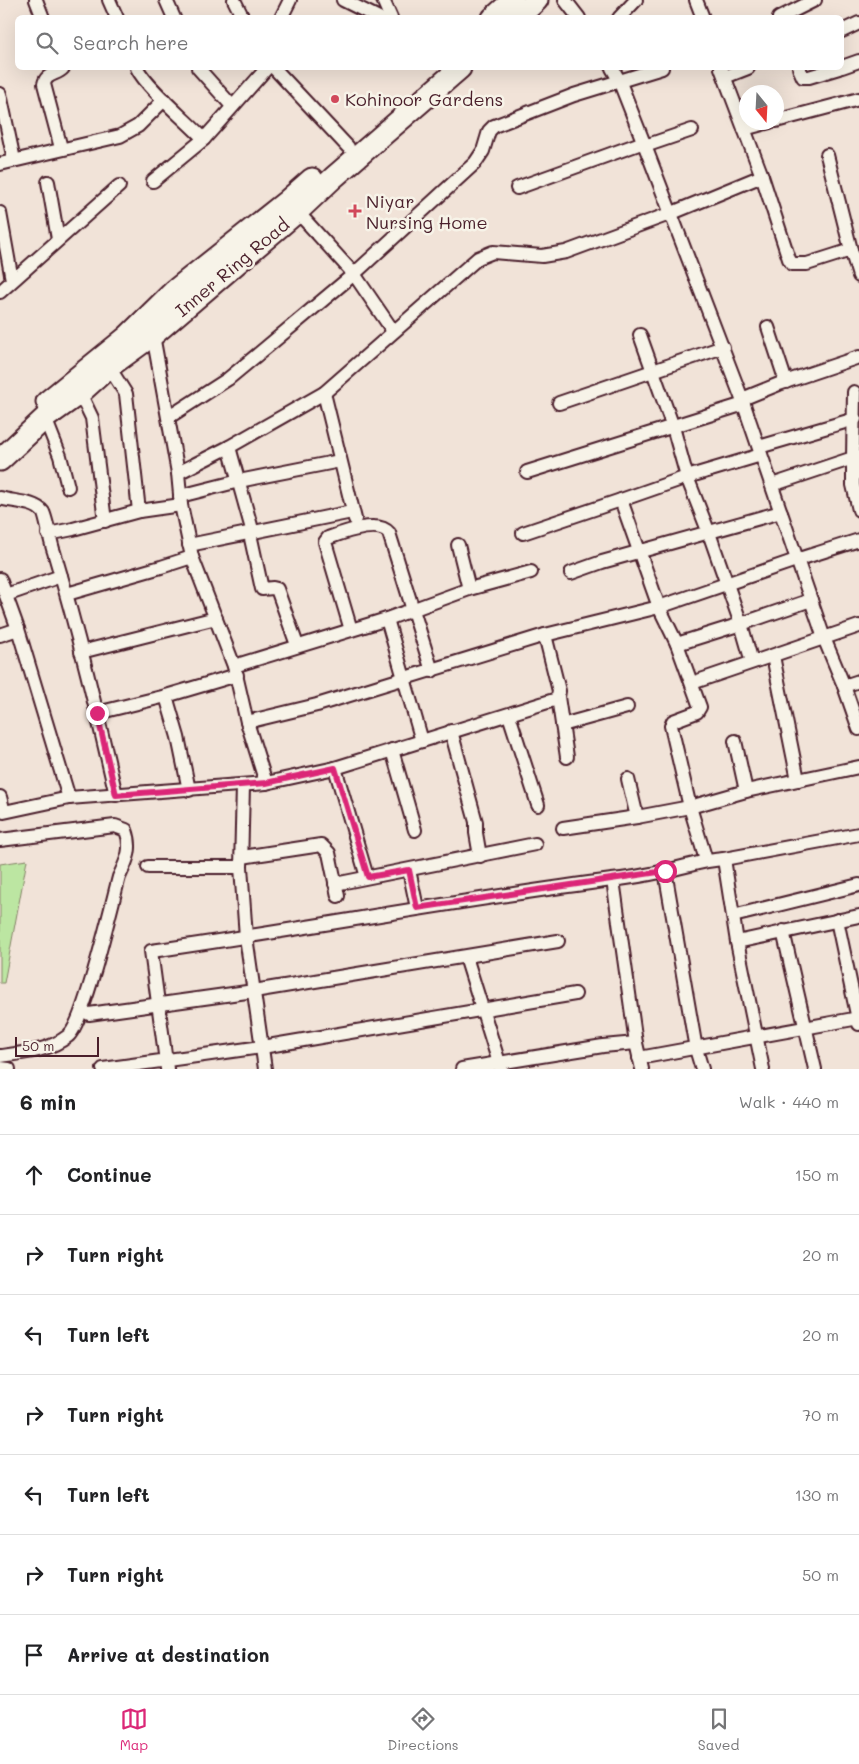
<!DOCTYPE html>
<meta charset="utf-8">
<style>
:root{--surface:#fff;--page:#f2f2f2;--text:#202124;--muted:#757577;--line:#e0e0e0;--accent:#db2777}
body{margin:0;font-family:Mali,sans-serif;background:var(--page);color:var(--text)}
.compass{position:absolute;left:739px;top:85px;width:45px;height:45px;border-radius:50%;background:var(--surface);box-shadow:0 5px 20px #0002;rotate:162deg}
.scale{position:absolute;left:15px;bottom:12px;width:84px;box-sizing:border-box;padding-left:5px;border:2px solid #4a1f2b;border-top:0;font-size:14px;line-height:18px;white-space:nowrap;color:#4a1f2b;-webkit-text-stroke:4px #f7f3e8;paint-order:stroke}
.stop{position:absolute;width:15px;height:15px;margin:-11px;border:4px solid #db2777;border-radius:50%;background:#fff}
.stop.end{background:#db2777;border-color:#fff;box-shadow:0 1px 5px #0008}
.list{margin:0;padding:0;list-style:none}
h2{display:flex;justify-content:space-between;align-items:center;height:65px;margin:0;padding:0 20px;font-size:21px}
h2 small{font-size:16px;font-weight:400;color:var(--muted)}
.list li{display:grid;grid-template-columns:32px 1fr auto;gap:15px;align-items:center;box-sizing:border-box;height:80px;padding:0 20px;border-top:1px solid var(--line)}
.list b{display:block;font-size:19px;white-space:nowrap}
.list em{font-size:16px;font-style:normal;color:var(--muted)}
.icon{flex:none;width:28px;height:28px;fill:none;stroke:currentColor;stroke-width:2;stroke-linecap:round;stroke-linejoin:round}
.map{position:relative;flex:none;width:859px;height:1069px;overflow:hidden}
.search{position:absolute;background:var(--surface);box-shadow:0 5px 20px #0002;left:15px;right:15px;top:15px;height:55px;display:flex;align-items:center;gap:12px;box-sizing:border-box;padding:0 18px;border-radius:8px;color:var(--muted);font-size:19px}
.sheet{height:625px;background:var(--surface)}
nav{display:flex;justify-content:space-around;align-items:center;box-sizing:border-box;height:70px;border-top:1px solid var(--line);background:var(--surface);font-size:14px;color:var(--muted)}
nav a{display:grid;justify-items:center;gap:2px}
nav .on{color:var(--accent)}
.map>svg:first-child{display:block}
</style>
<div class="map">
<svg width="859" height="1069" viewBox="0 0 859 1069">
<rect width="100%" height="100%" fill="#f1e3d8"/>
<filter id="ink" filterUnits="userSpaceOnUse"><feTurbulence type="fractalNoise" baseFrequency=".02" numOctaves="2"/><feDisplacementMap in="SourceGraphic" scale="10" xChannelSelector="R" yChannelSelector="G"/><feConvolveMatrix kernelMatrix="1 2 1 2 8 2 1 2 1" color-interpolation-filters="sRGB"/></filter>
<g filter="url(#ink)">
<path fill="#bce6a2" stroke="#838266" d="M27 860 4 983H0V864Z"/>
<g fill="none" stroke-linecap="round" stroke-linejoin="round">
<defs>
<g id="minor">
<path d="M36 0 43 18"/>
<path d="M109 0 117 18"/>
<path d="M166 0 174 18"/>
<path d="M234 0 243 18"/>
<path d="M343 0 379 18"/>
<path d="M383 0 391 18"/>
<path d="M565 0 579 18"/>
<path d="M696 0 703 18"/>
<path d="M281 18 290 0"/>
<path d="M619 18 636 0"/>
<path d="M779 18 815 0"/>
<path d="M842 31 859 23"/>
<path d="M842 67 859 61"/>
<path d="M137 68C146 87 188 122 204 139"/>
<path d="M198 68 232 106"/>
<path d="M274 68 348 147"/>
<path d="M612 68 619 80 645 146 742 399 824 638 844 686 859 681"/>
<path d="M721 68 762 176 789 259 792 264H807L851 250 859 276"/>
<path d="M799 68 803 77H809L839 68"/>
<path d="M725 77 748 68"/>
<path d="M0 94 14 160"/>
<path d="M776 121 859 99"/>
<path d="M744 129 770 122"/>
<path d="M645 146 692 130"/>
<path d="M61 148 44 84C46 73 57 75 63 68"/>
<path d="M827 155 851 250"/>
<path d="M0 164 120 136 138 126 164 100"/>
<path d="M153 181 204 139 267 68"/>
<path d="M48 182 58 239"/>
<path d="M517 188 644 142"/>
<path d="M293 207 354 274 393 331"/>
<path d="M0 213 12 280"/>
<path d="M0 292 119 186"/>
<path d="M768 327 786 382"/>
<path d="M153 335 178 473 181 505 192 557 234 666 247 722 266 783"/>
<path d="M640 335 673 427 687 477 709 533 741 624 752 662"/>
<path d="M109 367 126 394 139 511"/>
<path d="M80 393 92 418 105 521"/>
<path d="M324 393 355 519"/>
<path d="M742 399 779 384 859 357"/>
<path d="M559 403 723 347"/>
<path d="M169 417 228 379 268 346 354 274 475 163 483 151 489 131 494 126 574 95 662 68"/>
<path d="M45 418 60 456 68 487"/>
<path d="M229 447 253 533"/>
<path d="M759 447 855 419"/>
<path d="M859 457 853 458V485L859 510"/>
<path d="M527 472 744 404"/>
<path d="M178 473 229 447 324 393 478 258 493 252 542 256 566 252 672 213 762 176"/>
<path d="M772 485 853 458 854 392"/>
<path d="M180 496 239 481 340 461"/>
<path d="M0 498C13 502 34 501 43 512 46 516 51 545 54 552 78 632 97 713 116 795"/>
<path d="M523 533 621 500"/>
<path d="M48 534 73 529 139 511 181 505"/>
<path d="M250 534 262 589 273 588 277 589 297 645"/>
<path d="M189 545 352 512"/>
<path d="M458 545 469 589"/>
<path d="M571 573 602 562 781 512"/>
<path d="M0 579 18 629 69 798"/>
<path d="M67 594 161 567 192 557"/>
<path d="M6 595 61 576"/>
<path d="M387 619 422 741"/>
<path d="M351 630 325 542 328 538C342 533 378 519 389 533L432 671"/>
<path d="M0 635 18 629"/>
<path d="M677 644 741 624 811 600"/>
<path d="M81 652 216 618"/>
<path d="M773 656 798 780"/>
<path d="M234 666 387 619 469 589 531 572"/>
<path d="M692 683 859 626"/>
<path d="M844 686 859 729"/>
<path d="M166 696 178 737 189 790"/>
<path d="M558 697 567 757"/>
<path d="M97 713 166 696 237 675"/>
<path d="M509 715 538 805"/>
<path d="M247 722 317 705 545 635 659 607 796 560 859 540"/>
<path d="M562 725 627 707"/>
<path d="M451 731 476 822V833L480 856"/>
<path d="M735 741 746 791"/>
<path d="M392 750 415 830"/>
<path d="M335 768 367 877"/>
<path d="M628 779 637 817"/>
<path d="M243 786 241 867 246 937 265 1069"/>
<path d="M0 797 4 812 69 798 266 783 335 768 554 700 558 697 559 691 545 635"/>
<path d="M563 828 637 817 690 807 746 791 859 767"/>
<path d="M0 840 115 826 126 830C133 849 127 860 119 877 112 903 84 1024 68 1036 49 1051 24 1053 0 1056"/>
<path d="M242 857 321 845 329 853 338 896"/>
<path d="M724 859 737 942 763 1069"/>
<path d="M706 860 690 807 671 726 673 721 697 712 700 707 677 644 659 607 621 500 687 477 761 455"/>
<path d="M148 867H241"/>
<path d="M409 870 417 908"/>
<path d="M665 871 696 1049 702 1069"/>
<path d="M613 880 636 1043 642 1069"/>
<path d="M335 884 535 844"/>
<path d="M733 916 859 885"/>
<path d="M837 920 859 1024"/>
<path d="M783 931 815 1069"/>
<path d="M737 942 859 916"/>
<path d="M466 957 501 1069"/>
<path d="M89 1014 254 991 558 941"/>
<path d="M639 1058 859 1018"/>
<path d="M0 1068 9 1069"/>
<path d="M103 1069 262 1047 575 994"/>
<path d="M167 1069 151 951C305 929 458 900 612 880 630 878 647 875 665 871 685 867 703 860 724 859L859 834"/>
<path d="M462 1069 603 1046 636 1043"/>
</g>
<g id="trunk">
<path d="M493 18 513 0"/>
<path d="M518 18 537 0"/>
<path d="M47 402 127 337 174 291 287 201 312 179"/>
<path d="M0 460 45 418 80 393 109 367 153 335 298 211 333 178 460 68"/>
</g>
</defs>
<use href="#minor" stroke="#4a1f2b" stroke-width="16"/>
<use href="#trunk" stroke="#4a1f2b" stroke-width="25"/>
<use href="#minor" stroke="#f7f3e8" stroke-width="12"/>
<use href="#trunk" stroke="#f7f3e8" stroke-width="21"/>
</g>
</g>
<g fill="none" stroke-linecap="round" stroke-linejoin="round" filter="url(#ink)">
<path stroke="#db2777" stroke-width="6" d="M97 713 116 795 266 783 335 768 368 877 409 870 417 908 665 871"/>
</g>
<g fill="#d1495b" stroke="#f7f3e8" stroke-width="2">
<circle cx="335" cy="99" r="5"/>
<path d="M352.5 203.5h5v5h5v5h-5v5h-5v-5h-5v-5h5z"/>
</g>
<g text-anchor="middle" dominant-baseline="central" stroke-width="5" stroke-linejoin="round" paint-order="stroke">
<g font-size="18" fill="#4a1f2b" stroke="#f7f3e8" text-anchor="start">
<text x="345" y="99">Kohinoor Gardens</text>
<text x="366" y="201">Niyar<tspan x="366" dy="21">Nursing Home</tspan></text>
</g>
<g font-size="18" fill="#4a1f2b" stroke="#f7f3e8">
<text transform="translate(232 267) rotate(-40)">Inner Ring Road</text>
</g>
</g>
</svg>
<svg class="compass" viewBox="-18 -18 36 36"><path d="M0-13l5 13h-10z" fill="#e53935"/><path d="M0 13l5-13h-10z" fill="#757577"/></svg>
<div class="scale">50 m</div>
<div class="stop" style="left:665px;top:871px"></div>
<div class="stop end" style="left:97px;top:713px"></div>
<div class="search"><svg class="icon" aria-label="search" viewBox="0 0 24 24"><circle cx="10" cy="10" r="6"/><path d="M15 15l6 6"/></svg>Search here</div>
</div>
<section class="sheet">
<h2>6 min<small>Walk · 440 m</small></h2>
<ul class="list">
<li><svg class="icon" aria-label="ahead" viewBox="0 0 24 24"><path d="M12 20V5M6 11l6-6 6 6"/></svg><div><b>Continue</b></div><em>150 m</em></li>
<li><svg class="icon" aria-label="right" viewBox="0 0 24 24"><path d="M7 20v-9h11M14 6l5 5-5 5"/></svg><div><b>Turn right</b></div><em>20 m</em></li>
<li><svg class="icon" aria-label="left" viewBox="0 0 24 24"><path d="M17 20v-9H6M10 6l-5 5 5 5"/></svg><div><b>Turn left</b></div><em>20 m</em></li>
<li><svg class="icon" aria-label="right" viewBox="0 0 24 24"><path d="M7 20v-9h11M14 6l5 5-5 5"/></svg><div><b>Turn right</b></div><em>70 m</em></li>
<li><svg class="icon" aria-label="left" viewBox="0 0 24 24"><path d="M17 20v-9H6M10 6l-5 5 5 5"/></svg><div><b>Turn left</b></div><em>130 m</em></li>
<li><svg class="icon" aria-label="right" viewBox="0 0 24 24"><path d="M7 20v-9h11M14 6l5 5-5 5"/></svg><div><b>Turn right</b></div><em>50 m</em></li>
<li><svg class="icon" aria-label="arrive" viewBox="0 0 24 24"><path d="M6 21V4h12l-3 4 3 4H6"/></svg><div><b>Arrive at destination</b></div></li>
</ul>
</section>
<nav>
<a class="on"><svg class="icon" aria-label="map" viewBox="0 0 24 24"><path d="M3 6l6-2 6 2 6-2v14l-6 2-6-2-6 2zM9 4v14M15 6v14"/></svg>Map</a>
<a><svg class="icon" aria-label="directions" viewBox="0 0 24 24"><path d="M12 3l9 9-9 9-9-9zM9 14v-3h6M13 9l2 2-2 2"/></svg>Directions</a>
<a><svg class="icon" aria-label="saved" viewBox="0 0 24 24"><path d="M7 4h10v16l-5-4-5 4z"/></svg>Saved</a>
</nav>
